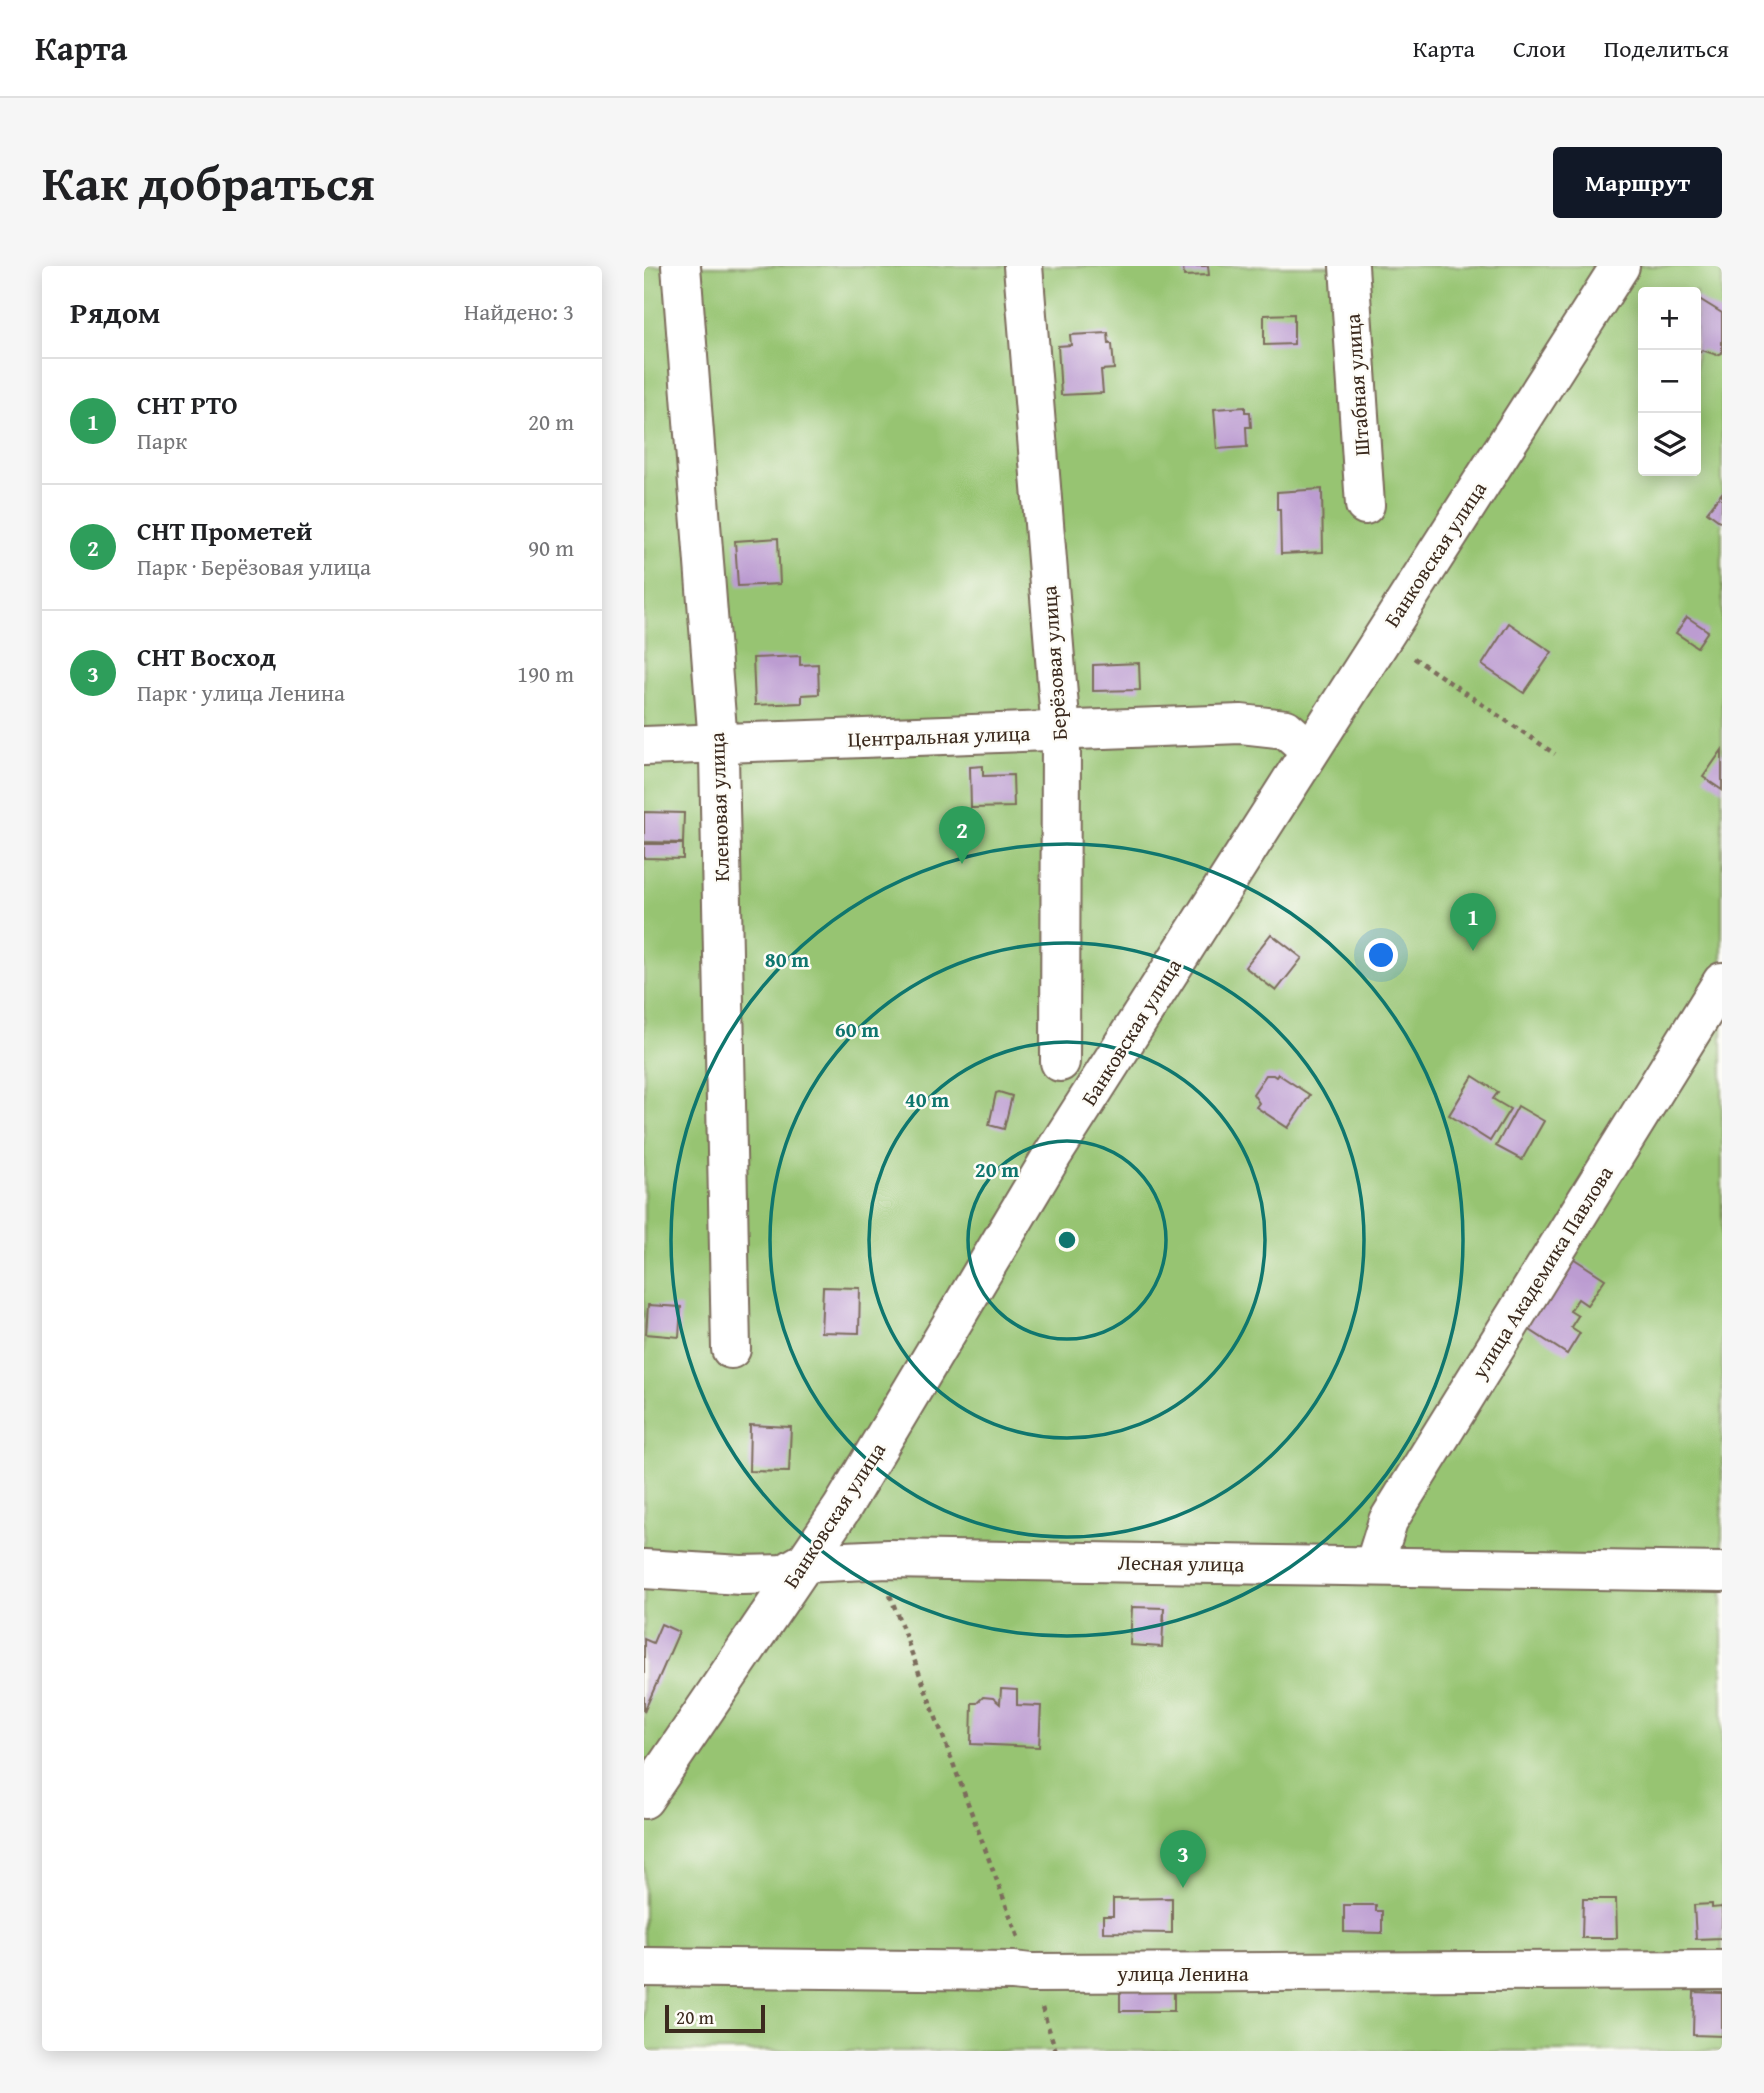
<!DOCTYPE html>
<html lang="ru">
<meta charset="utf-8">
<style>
:root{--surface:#fff;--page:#f6f6f6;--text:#202124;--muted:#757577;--line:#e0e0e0;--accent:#111827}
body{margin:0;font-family:"Gentium Book Plus",serif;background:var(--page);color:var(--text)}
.controls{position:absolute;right:21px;top:21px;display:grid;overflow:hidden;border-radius:7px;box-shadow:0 4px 18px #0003}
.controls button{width:63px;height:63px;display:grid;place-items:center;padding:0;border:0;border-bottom:2px solid var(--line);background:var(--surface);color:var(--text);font:35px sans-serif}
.scale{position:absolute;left:21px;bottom:18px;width:100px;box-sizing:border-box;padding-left:7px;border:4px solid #3b2a1e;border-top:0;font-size:19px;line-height:24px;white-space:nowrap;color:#3b2a1e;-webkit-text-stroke:5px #fdfcf7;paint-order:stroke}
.you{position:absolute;left:738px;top:690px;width:24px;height:24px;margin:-18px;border:5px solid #fff;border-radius:50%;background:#1a73e8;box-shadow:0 0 0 10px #1a73e833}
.badge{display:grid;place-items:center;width:46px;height:46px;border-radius:50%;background:var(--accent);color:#fff;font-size:23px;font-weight:700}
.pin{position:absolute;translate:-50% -58px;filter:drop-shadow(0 2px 4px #0008)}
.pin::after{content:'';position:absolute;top:37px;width:24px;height:21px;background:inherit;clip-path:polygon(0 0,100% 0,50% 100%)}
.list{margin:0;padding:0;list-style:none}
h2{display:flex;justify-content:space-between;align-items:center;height:91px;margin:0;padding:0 28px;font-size:30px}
h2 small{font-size:23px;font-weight:400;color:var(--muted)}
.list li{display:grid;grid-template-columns:46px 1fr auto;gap:21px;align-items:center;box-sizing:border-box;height:126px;padding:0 28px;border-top:2px solid var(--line)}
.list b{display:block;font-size:26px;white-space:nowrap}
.list p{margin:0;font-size:23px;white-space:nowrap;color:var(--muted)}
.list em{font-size:23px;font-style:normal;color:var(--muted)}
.icon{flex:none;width:38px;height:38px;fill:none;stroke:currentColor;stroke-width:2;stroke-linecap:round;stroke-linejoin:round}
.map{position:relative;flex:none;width:1078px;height:1785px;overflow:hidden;border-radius:7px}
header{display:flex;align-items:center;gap:42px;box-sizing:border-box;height:98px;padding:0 35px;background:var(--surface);border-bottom:2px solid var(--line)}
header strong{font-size:33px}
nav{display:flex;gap:38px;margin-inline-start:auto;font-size:24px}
.intro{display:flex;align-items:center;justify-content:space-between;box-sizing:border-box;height:168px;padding:0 42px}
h1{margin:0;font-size:49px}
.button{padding:18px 32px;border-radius:7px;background:var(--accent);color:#fff;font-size:24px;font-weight:700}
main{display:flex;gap:42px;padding:0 42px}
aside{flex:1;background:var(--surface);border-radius:7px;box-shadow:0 4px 18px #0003}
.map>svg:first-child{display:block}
</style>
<header>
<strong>Карта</strong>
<nav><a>Карта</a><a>Слои</a><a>Поделиться</a></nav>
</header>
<div class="intro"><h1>Как добраться</h1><a class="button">Маршрут</a></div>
<main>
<aside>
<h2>Рядом<small>Найдено: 3</small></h2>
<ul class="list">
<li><span class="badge" style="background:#2e9e5b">1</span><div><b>СНТ РТО</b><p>Парк</p></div><em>20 m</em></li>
<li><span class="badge" style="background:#2e9e5b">2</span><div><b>СНТ Прометей</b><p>Парк · Берёзовая улица</p></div><em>90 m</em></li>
<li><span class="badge" style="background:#2e9e5b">3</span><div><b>СНТ Восход</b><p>Парк · улица Ленина</p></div><em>190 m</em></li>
</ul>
</aside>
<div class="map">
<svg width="1078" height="1785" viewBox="0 0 1078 1785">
<rect width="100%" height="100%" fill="#fdfcf7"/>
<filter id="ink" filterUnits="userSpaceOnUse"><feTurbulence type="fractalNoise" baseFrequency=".0143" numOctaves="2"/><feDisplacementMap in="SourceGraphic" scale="14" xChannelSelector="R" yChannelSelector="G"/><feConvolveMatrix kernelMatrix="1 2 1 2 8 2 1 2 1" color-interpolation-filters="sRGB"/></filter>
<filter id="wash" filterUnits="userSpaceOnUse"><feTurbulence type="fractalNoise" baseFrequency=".00686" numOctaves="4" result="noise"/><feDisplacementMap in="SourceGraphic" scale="28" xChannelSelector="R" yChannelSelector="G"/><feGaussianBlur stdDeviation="1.57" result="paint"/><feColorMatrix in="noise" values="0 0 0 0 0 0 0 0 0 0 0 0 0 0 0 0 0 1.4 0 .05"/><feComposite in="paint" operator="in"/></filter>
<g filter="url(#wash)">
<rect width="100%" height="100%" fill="#f1e7cd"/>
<path fill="#97c472" stroke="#697748" stroke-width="2" fill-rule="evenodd" d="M0 0H1078V1785H0ZM999 26H1052V205H999Z"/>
<g id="blocks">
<g fill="#bc9cd1">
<path d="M539 0H564L565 9 540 10Z"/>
<path d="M1052 31 1078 47V87L1073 89 1058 84 1052 88Z"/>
<path d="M650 48V78L620 79V49Z"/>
<path d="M464 67 465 78H468L470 103 457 104 459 127 417 129 414 80 427 79 426 69Z"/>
<path d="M601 141V146H606L607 161H602L603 181 573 183 570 143Z"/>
<path d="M678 223 679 286 637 288 636 243H633V226Z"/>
<path d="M1078 227V257L1063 246Z"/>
<path d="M134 272 136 318 94 320 91 275Z"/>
<path d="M1043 351 1064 365 1053 381 1032 367Z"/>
<path d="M865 357 908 386 880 427 838 399Z"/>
<path d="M156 390V399L174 398 175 428 158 429V437L111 439 109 392Z"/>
<path d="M495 397 496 424 449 425V399Z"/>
<path d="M1078 484V524L1059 511Z"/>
<path d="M339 500V510L369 509 370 541 327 542 326 501Z"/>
<path d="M0 546 40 547 39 577 0 576Z"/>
<path d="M0 578H39V593L0 592Z"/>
<path d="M627 668 658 692 632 725 601 701Z"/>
<path d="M634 808 666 829 644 862 612 841 615 837 609 828 622 809H629L632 811Z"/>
<path d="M829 810 854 826 849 833 866 843 846 875 805 849Z"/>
<path d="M355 826 368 830 360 863 345 859 352 827Z"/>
<path d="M874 840 900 855 878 894 852 880Z"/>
<path d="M918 985 961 1013 943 1039 934 1033 926 1045 934 1050 927 1061 936 1067 923 1088 872 1055Z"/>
<path d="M179 1021 216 1022 215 1067 177 1066Z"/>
<path d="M4 1039 37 1041 35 1071 2 1068Z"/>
<path d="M106 1159 147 1161 145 1206 105 1205Z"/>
<path d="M488 1341 520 1342 518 1381 486 1379Z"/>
<path d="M17 1358 35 1366 0 1446V1373L9 1377Z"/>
<path d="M357 1423 373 1424V1439L397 1440 395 1481 327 1478 328 1437H333L339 1431 349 1432 356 1438Z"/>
<path d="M528 1632V1667L459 1666V1650H469V1633Z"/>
<path d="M939 1633H972L973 1672H938Z"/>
<path d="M1068 1638V1642L1078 1641V1672L1052 1673 1050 1639Z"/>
<path d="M700 1639H732V1645H738V1667L700 1666Z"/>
<rect x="476" y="1715" width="54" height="30"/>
<path d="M1050 1726 1078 1727V1770L1049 1769Z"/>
</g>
</g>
</g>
<g filter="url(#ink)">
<use href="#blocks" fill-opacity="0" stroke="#7b6c5b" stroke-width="2"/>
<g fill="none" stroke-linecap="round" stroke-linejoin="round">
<defs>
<g id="minor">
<path d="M37 0 75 490 87 1083"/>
<path d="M379 0 417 466 416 796"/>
<path d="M705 0 721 239"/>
<path d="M0 480 597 458 642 463 666 484"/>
<path d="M730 1300 744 1255 1078 716"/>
<path d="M0 1303 97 1309 140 1308 159 1297 244 1293 1078 1306"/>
<path d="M0 1533 198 1242 409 888 976 0"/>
<path d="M0 1701 369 1705 387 1707 1078 1704"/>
</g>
</defs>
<use href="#minor" stroke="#7b6c5b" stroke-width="42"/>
<g stroke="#7b6c5b" stroke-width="4.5" stroke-dasharray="5 5" stroke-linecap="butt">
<path d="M770 392 911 488"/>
<path d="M246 1329 374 1671"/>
<path d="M398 1742 412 1785"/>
</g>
<use href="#minor" stroke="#fff" stroke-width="38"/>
</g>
</g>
<g fill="none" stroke="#0f766e" stroke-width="3.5">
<circle cx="423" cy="974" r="99"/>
<circle cx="423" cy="974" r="198"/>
<circle cx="423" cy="974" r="297"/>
<circle cx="423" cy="974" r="396"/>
</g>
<g text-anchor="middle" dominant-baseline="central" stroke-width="5" stroke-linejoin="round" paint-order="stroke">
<g font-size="21" fill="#3b2a1e" stroke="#fdfcf7">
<text transform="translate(713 119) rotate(-94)">Штабная улица</text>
<text transform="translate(791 288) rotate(-57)">Банковская улица</text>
<text transform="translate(410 397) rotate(-94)">Берёзовая улица</text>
<text transform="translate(295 470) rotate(-2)">Центральная улица</text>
<text transform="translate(75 541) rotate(-92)">Кленовая улица</text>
<text transform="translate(487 766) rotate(-58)">Банковская улица</text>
<text transform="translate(898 1006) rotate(-58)">улица Академика Павлова</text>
<text transform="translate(190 1249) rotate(-57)">Банковская улица</text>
<text transform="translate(537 1297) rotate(1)">Лесная улица</text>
<text x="539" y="1707">улица Ленина</text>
</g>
</g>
<circle cx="423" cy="974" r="10" fill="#0f766e" stroke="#fdfcf7" stroke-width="3.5"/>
<g font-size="21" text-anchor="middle" font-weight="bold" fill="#0f766e" stroke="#fdfcf7" stroke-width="5" stroke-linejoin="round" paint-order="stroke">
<text x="143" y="701">80 m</text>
<text x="213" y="771">60 m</text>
<text x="283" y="841">40 m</text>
<text x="353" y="911">20 m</text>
</g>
</svg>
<div class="controls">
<button>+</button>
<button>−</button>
<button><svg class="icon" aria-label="layers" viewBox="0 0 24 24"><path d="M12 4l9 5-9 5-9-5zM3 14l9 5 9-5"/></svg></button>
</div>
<div class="scale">20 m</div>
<div class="you"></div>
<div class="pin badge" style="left:829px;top:685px;background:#2e9e5b">1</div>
<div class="pin badge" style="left:318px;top:598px;background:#2e9e5b">2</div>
<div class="pin badge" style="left:539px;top:1622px;background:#2e9e5b">3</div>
</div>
</main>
